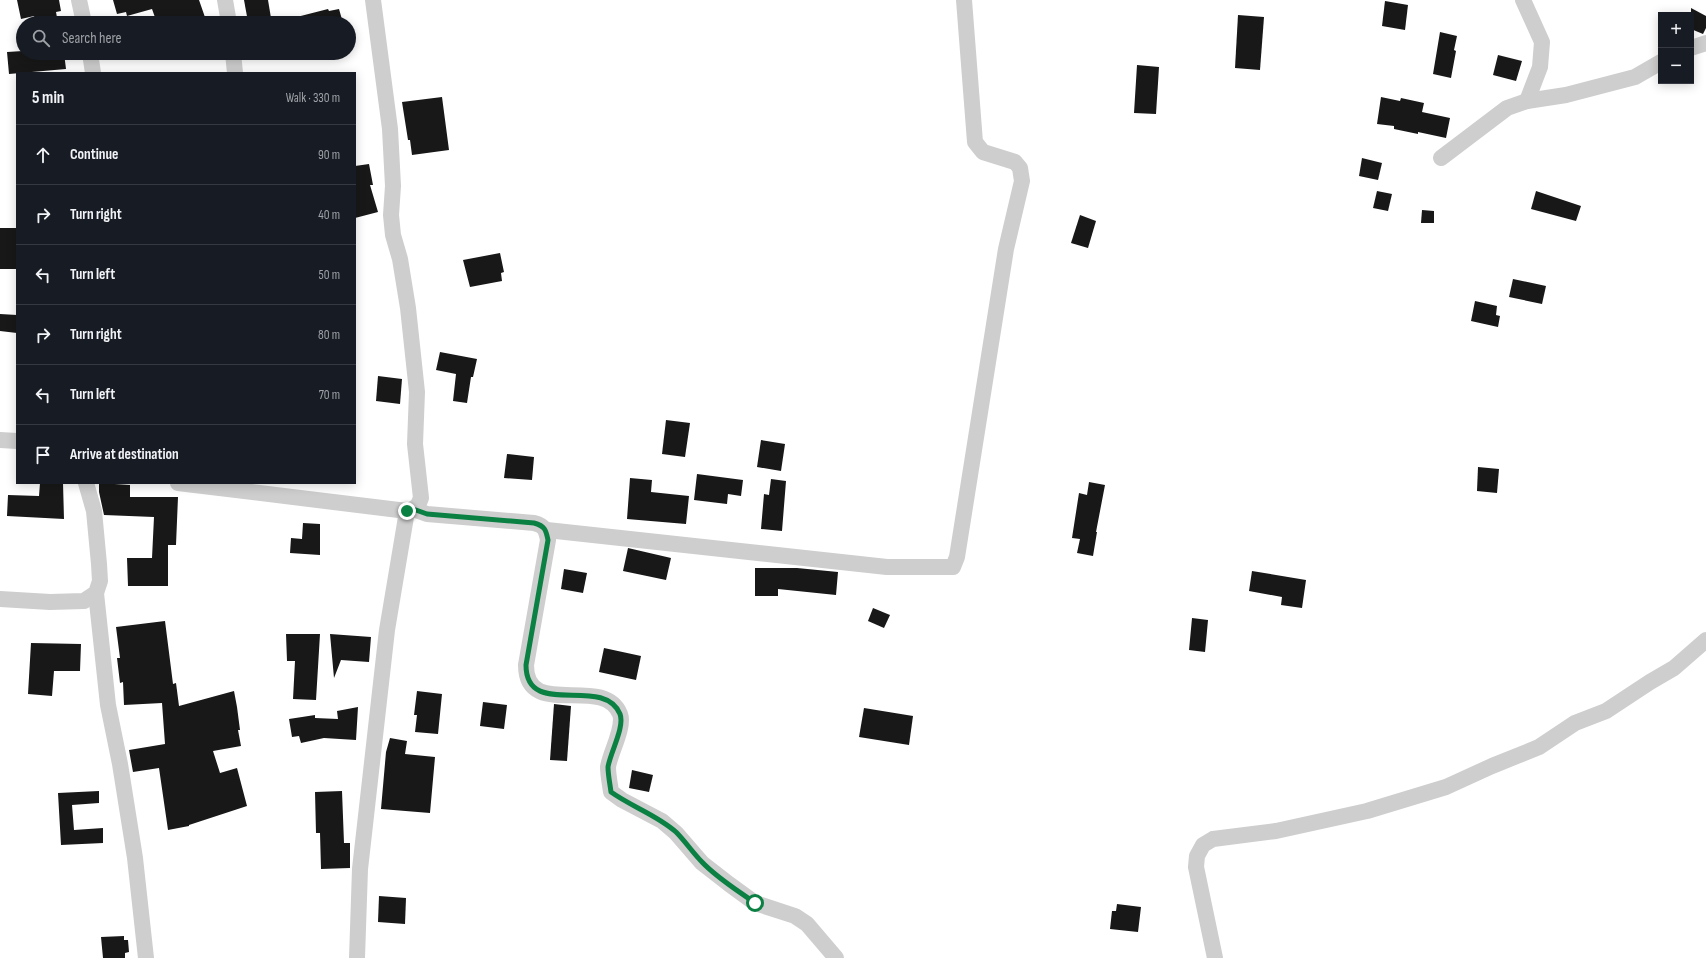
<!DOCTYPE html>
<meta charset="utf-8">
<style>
:root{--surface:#171b24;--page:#242831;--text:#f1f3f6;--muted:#9ea1a6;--line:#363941}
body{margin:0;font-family:"Sofia Sans Condensed",sans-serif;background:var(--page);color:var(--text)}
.controls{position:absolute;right:12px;top:12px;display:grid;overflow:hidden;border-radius:0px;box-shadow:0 2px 10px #0003}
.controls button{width:36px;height:36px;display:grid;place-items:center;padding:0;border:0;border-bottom:1px solid var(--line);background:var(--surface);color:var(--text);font:20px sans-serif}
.stop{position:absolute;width:12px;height:12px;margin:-9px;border:3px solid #0b8043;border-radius:50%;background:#fff}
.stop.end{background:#0b8043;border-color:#fff;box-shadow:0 1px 4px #0008}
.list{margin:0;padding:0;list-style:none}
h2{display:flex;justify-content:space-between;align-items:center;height:52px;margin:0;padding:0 16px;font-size:17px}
h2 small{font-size:13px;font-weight:400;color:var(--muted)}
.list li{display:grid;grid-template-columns:26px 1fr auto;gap:12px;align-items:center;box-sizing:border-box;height:60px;padding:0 16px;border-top:1px solid var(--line)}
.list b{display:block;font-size:15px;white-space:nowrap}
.list em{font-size:13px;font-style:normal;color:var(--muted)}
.icon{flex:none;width:22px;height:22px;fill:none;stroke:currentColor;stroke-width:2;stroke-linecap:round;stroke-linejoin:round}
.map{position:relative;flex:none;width:1706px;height:958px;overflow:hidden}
.search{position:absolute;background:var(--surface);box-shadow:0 2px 10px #0003;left:16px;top:16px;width:340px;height:44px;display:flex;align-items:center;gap:10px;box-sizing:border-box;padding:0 14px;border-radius:22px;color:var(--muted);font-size:15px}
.panel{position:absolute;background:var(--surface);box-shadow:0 2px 10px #0003;left:16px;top:72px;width:340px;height:412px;border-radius:0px}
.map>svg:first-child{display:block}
</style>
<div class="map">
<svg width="1706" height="958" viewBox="0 0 1706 958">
<rect width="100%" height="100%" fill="#fff"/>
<g fill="#181818">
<path d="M17 0H59L61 11 56 12 58 23H36L34 16 21 19Z"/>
<path d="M113 0H199L207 23H157L152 9 127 16 126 12 117 14Z"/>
<path d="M244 0H268L271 18 248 22Z"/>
<path d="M1385 1 1408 5 1405 30 1382 26Z"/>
<path d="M1691 8 1706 16V28L1703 34 1691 29Z"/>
<path d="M328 9 329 11 339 9 343 23H289V19Z"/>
<path d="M1238 15 1264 17 1260 70 1235 68Z"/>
<path d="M1440 32 1457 36 1454 50 1456 51 1451 78 1433 74Z"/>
<path d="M23 51V53H64L66 69 9 74 7 52Z"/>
<path d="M1498 55 1522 61 1516 81 1493 75Z"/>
<path d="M1137 65 1159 67 1156 114 1134 113Z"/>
<path d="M442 97 449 150 412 155 410 140H408L402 102Z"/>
<path d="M1381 97 1400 101 1401 98 1424 103 1422 112 1450 118 1446 138 1418 132V134L1394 129V126L1377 124Z"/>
<path d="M1362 158 1382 163 1378 180 1359 176Z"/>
<path d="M369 164 373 185H370L378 212 355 218V166Z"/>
<path d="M1377 191 1392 194 1388 211 1373 208Z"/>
<path d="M1536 191 1581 206 1576 221 1531 209Z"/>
<path d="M1422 210 1434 211V223H1421Z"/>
<path d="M1080 215 1096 221 1088 248 1071 243Z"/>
<rect x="0" y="228" width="17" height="41"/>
<path d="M500 253 504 272 501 273 502 281 470 287 463 260Z"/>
<path d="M1513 279 1546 286 1542 304 1509 297Z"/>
<path d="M1475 301 1497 306 1496 315 1500 316 1498 327 1471 321Z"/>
<path d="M0 314 17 315V333L0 331Z"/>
<path d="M440 352 477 359 473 377H471L467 403 453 401 456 374 436 370Z"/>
<path d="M378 376 402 379 400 404 376 401Z"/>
<path d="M666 420 690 423 685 457 662 454Z"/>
<path d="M761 440 785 444 781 471 757 467Z"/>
<path d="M507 454 534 457 532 480 504 478Z"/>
<path d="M1478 467 1499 469 1497 493 1477 491Z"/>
<path d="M697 474 743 480 741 496 728 494 727 504 694 500Z"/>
<path d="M630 478 652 480 651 492 689 496 686 524 627 519Z"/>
<path d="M771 479 786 481 782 531 761 529 764 494 769 495Z"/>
<path d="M1089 482 1105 485 1096 532H1097L1093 556 1077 553 1080 539 1072 538 1079 493 1087 495Z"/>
<path d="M40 483H63L64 519 7 516 8 495 39 496Z"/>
<path d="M99 483 130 485V497H178L176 545H168V586H128L127 558H152L154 517 104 515 99 492Z"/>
<path d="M303 523 320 524V555L290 553 291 538 302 539Z"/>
<path d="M628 548 671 558 666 580 623 571Z"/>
<path d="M755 568H797L838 572 836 595 778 589V596H755Z"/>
<path d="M564 569 587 573 583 593 561 589Z"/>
<path d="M1252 571 1306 580 1302 608 1281 605 1282 597 1249 591Z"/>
<path d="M873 608 890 615 884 628 868 621Z"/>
<path d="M1192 618 1208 620 1205 652 1189 650Z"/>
<path d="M165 621 173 684 176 683 179 706 234 691 237 707 240 730H238L241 746 213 751 220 773 237 768 247 806 189 825V826L168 830 159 768 133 772 129 750 165 744 162 703 124 705 123 682 120 683 117 658H120L116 627Z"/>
<path d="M286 634H320L316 700 293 699 295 661H287Z"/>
<path d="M330 634 371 637 369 662 341 660 334 678Z"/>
<path d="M31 643 81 644 80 671H54L52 696 28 694Z"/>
<path d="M604 648 641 656 636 680 599 672Z"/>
<path d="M417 691 442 694 438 734 415 732 417 715H414Z"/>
<path d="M483 702 507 705 504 729 480 726Z"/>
<path d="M554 704 571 706 567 761 550 760Z"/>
<path d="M358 707 356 740 324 738 301 743 299 736 292 737 289 719 315 715V718L338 719 337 711Z"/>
<path d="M864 708 913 716 909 745 859 737Z"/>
<path d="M390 738 407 741 405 754 435 757 430 813 381 809 386 752Z"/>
<path d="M632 770 653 775 649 792 629 788Z"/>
<path d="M99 791V803L72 805 74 830 103 828V843L61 845 58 793Z"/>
<path d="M342 791 344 843H350V868L321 869 320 833H316L315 792Z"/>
<path d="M379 896 406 898 405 924 378 922Z"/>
<path d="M1117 904 1141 907 1138 932 1110 929 1112 911H1116Z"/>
<path d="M124 936V940H128L129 952 125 953V958H103L101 937Z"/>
</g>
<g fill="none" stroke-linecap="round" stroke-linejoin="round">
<g stroke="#cecece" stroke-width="16">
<path d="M79 0 84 23"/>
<path d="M225 0 229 23"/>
<path d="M373 0 390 129 393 186 391 215 393 235 400 259 408 308 417 392 415 444 421 498 418 505 413 509"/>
<path d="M1523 0 1542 42 1540 67 1527 101"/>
<path d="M1691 48 1706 43"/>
<path d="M90 53 93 73"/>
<path d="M233 53 235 73"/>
<path d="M1441 158 1507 108 1527 101 1566 95 1635 77 1661 62"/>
<path d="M0 440 17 441"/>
<path d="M178 483 407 511 413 509 427 514 534 523C545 526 546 530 548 540L526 665C526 721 603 673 620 714 625 727 610 753 608 767 608 775 610 784 611 792L622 800 662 821 676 833 702 863 729 884 755 903 795 916 807 924 836 958"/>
<path d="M547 530 887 567H953L957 557 1006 249 1022 181 1020 168 1015 162 983 152 975 142 964 0"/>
<path d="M96 593 108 705 120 764 135 858 146 958"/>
<path d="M0 599 50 602 84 601 96 593 100 581 99 564 94 511 86 483"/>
<path d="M357 958 360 869 387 630 407 511"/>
<path d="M1215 958 1196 867 1197 856 1203 845 1213 839 1276 831 1367 811 1446 787 1492 766 1539 747 1575 723 1606 711 1650 682 1674 668 1706 640"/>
</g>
</g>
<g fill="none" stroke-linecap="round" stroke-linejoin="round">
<path stroke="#0b8043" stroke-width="5" d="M407 511 413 509 427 514 534 523C545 526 546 530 548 540L526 665C526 720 603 674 620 714 625 727 610 753 608 767 608 775 610 784 611 792 632 807 657 815 676 832 685 841 693 853 702 862 717 878 737 890 755 903"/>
</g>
</svg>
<div class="controls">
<button>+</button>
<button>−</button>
</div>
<div class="stop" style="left:755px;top:903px"></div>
<div class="stop end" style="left:407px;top:511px"></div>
<div class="search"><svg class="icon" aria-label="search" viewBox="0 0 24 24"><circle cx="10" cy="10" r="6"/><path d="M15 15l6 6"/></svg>Search here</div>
<section class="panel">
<h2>5 min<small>Walk · 330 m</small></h2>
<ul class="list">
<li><svg class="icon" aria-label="ahead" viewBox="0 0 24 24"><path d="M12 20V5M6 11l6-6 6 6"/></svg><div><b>Continue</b></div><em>90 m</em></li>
<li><svg class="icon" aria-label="right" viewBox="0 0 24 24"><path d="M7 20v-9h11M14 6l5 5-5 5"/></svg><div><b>Turn right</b></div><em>40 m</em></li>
<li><svg class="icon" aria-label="left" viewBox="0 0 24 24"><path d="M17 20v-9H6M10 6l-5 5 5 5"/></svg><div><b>Turn left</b></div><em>50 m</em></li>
<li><svg class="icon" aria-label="right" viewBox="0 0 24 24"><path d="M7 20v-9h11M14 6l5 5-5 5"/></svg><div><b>Turn right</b></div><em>80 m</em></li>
<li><svg class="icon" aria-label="left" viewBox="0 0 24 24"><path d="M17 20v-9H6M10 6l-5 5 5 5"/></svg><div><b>Turn left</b></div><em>70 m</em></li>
<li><svg class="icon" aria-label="arrive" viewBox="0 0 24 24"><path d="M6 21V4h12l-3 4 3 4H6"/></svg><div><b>Arrive at destination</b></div></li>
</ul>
</section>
</div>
